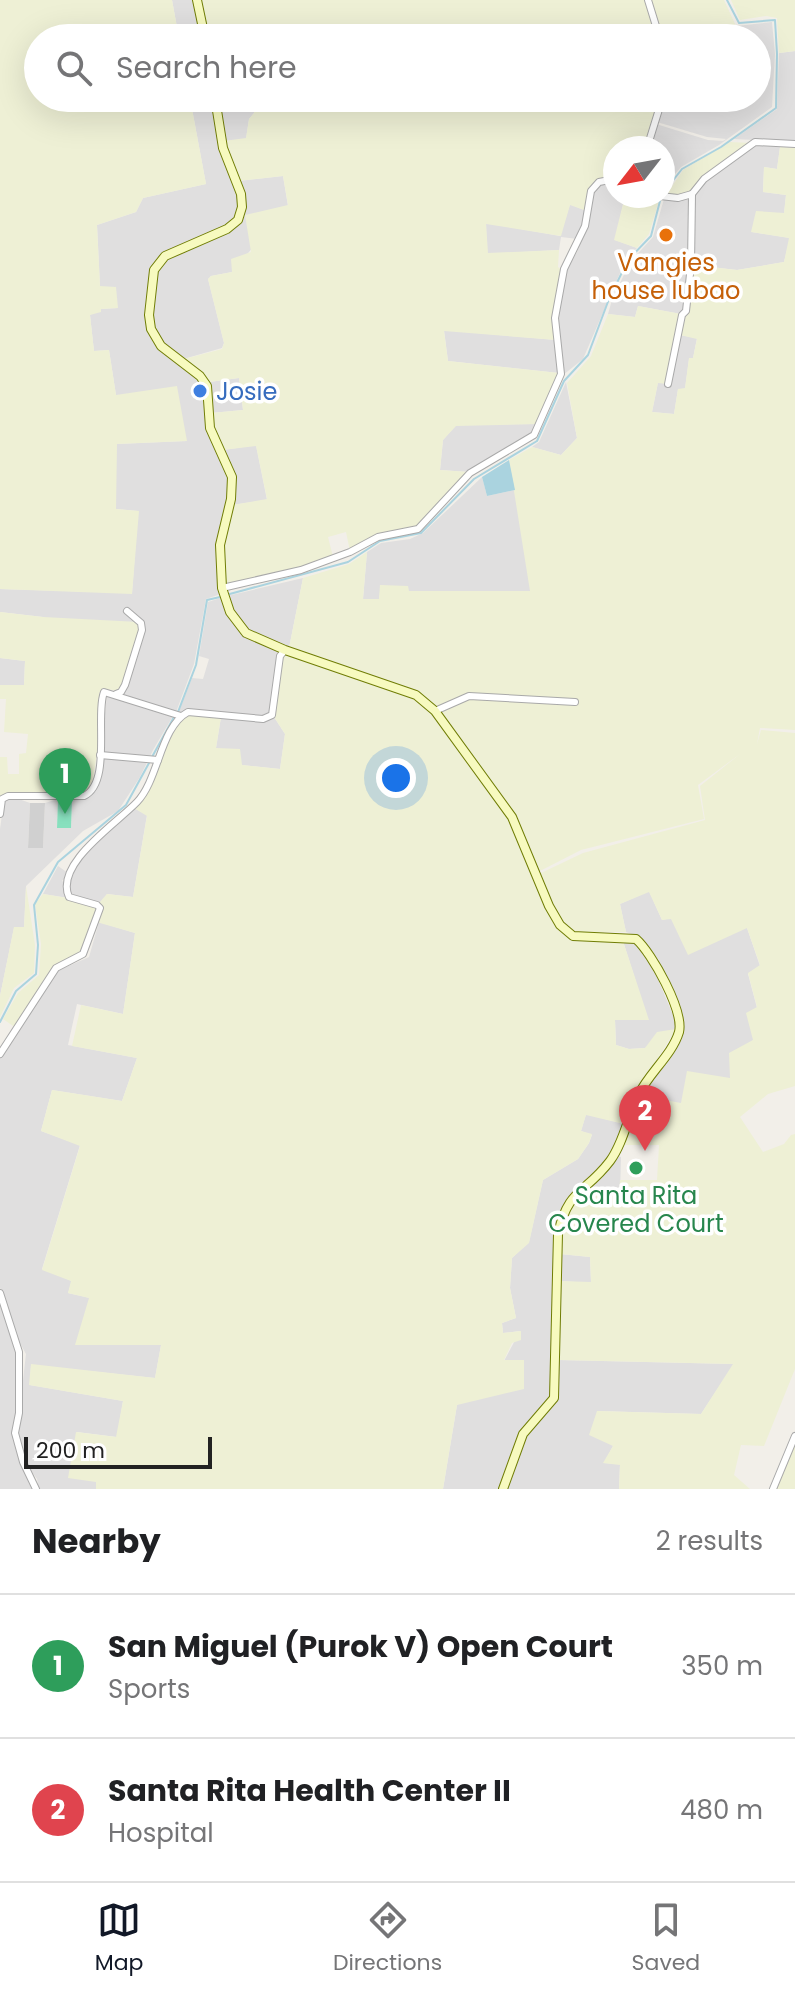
<!DOCTYPE html>
<style>
:root{--surface:#fff;--page:#f6f6f6;--text:#202124;--muted:#757577;--line:#e0e0e0;--accent:#111827}
body{margin:0;font-family:Poppins,sans-serif;background:var(--page);color:var(--text)}
.compass{position:absolute;left:603px;top:136px;width:72px;height:72px;border-radius:50%;background:var(--surface);box-shadow:0 8px 32px #0002;rotate:239deg}
.scale{position:absolute;left:24px;bottom:20px;width:188px;box-sizing:border-box;padding-left:8px;border:4px solid #222;border-top:0;font-size:22px;line-height:28px;white-space:nowrap;color:#222;-webkit-text-stroke:6px #fff;paint-order:stroke}
.you{position:absolute;left:396px;top:778px;width:28px;height:28px;margin:-20px;border:6px solid #fff;border-radius:50%;background:#1a73e8;box-shadow:0 0 0 12px #1a73e833}
.badge{display:grid;place-items:center;width:52px;height:52px;border-radius:50%;background:var(--accent);color:#fff;font-size:26px;font-weight:700}
.pin{position:absolute;translate:-50% -66px;filter:drop-shadow(0 2px 4px #0008)}
.pin::after{content:'';position:absolute;top:42px;width:28px;height:24px;background:inherit;clip-path:polygon(0 0,100% 0,50% 100%)}
.list{margin:0;padding:0;list-style:none}
h2{display:flex;justify-content:space-between;align-items:center;height:104px;margin:0;padding:0 32px;font-size:34px}
h2 small{font-size:26px;font-weight:400;color:var(--muted)}
.list li{display:grid;grid-template-columns:52px 1fr auto;gap:24px;align-items:center;box-sizing:border-box;height:144px;padding:0 32px;border-top:2px solid var(--line)}
.list b{display:block;font-size:30px;white-space:nowrap}
.list p{margin:0;font-size:26px;white-space:nowrap;color:var(--muted)}
.list em{font-size:26px;font-style:normal;color:var(--muted)}
.icon{flex:none;width:44px;height:44px;fill:none;stroke:currentColor;stroke-width:2;stroke-linecap:round;stroke-linejoin:round}
.map{position:relative;flex:none;width:795px;height:1489px;overflow:hidden}
.search{position:absolute;background:var(--surface);box-shadow:0 8px 32px #0002;left:24px;right:24px;top:24px;height:88px;display:flex;align-items:center;gap:20px;box-sizing:border-box;padding:0 28px;border-radius:44px;color:var(--muted);font-size:30px}
.sheet{height:392px;background:var(--surface)}
nav{display:flex;justify-content:space-around;align-items:center;box-sizing:border-box;height:112px;border-top:2px solid var(--line);background:var(--surface);font-size:22px;color:var(--muted)}
nav a{display:grid;justify-items:center;gap:4px}
nav .on{color:var(--accent)}
.map>svg:first-child{display:block}
</style>
<div class="map">
<svg width="795" height="1489" viewBox="0 0 795 1489">
<rect width="100%" height="100%" fill="#f2efe9"/>
<g fill="#e0dfdf">
<path d="M172 0H196L203 38H179Z"/>
<path d="M772 22 775 54 772 107 719 145 681 167 663 188V148H649L656 124 708 140 723 141 726 139 707 137 657 122 661 98H757V38H658V26H736Z"/>
<path d="M795 51V142L734 139 777 109 779 53Z"/>
<path d="M190 98H213L239 193 240 207 235 219 225 227 157 262 149 330 198 377 205 388 229 478 221 594 206 599 194 664 176 712 122 694 43 617 0 612V589L132 593 138 511 116 509V444L186 441 116 395 109 350 94 351 90 315 100 309 118 308 100 287 97 225 136 212 143 198 206 184Z"/>
<path d="M217 98H255L254 113 249 119 246 139 224 141Z"/>
<path d="M754 145 780 147 777 169 764 167 763 192 786 195 784 214 752 232 790 238 784 262 737 270 693 265V195L704 180Z"/>
<path d="M283 176 288 206 232 272 211 276 208 279 224 343 222 348 180 360 163 345 154 329 151 315 156 271 166 259 239 220 238 181Z"/>
<path d="M615 181V196H625L615 240 637 248 626 259 583 359 563 375 557 317 566 270 577 252 587 226 593 192 600 184Z"/>
<path d="M691 196 684 310 681 314 638 306 635 317 608 314 612 300 630 262 653 237 664 199Z"/>
<path d="M570 204 584 210 585 218 578 239 561 237 559 250 487 254 486 223 560 236Z"/>
<path d="M444 330 556 340 559 373 448 361Z"/>
<path d="M680 335 697 338 693 358 689 359 685 389H678L674 414 652 412 658 382 667 384Z"/>
<path d="M239 378 243 410 211 413 209 382Z"/>
<path d="M566 382 577 438 561 455 532 447 539 442Z"/>
<path d="M538 424 532 434 469 472 440 470 443 440 456 425Z"/>
<path d="M256 445 267 500 232 505 233 499 223 450Z"/>
<path d="M482 477 487 496 515 490 531 591H408L381 585 379 599H363L367 552 381 543 410 539 423 533Z"/>
<path d="M303 578 289 648 247 631 239 624 227 596Z"/>
<path d="M223 597 234 623 284 651 270 713 264 717 186 710 178 713 192 678 203 679 209 659 199 656 208 602Z"/>
<path d="M0 658 25 661 24 685H0Z"/>
<path d="M107 695 173 716 153 750 140 777 118 811 83 831 26 886 24 928H14L0 996V829L4 801 16 798 30 803 28 847 43 848 45 803 58 799 57 828H71L72 800 84 799 97 788Z"/>
<path d="M221 717H274L285 734 280 769 242 765 216 748Z"/>
<path d="M134 808 147 815 133 897 107 894 100 903 43 894 58 866 68 873 62 881 65 883 82 856 110 827Z"/>
<path d="M649 891 662 920 671 918 747 928 760 966 748 974 757 1008 753 1040 730 1078 681 1103 661 1127 630 1122 641 1093 680 1037 672 993 646 944 639 937 626 932 620 904Z"/>
<path d="M99 922 135 933 123 1014 77 1004 68 1045 137 1058 122 1101 52 1090 41 1131 80 1145 42 1269 72 1281 68 1293 90 1298 161 1345 155 1378 31 1365 30 1385 123 1401 117 1437 77 1432 96 1482V1489H39L37 1479 24 1461 17 1433 26 1354 10 1325 6 1301 0 1288V1058L57 971 89 957Z"/>
<path d="M623 941 634 943 648 956 676 1022V1029L645 1048 629 1049 616 1045 615 1020H648Z"/>
<path d="M586 1114 624 1124 609 1159 574 1191 559 1215 555 1235 551 1395 520 1433 501 1489H443L457 1405 504 1361 520 1331 503 1333 502 1323 516 1318 510 1288 512 1258 529 1242 543 1180 578 1159 589 1143 592 1135 581 1131Z"/>
<path d="M615 1155 621 1157 620 1194H579Z"/>
<path d="M560 1254 590 1257 591 1283 559 1281Z"/>
<path d="M0 1297 7 1326 23 1355 13 1432 33 1489H0Z"/>
<path d="M559 1360 734 1364 701 1414 597 1411 613 1446 604 1463 620 1464 619 1489H505L524 1436 557 1400 559 1391Z"/>
</g>
<path fill="#d0d0d0" d="M30 803H45L43 848H28Z"/>
<g fill="#eef0d5">
<path d="M0 0H172L179 38H38V98H190L206 184 143 198 136 212 97 225 100 286 116 287 118 308 101 309V312L90 315 94 351 109 350 116 395 177 386 187 441 117 444 116 509 139 511 132 594 0 589Z"/>
<path d="M200 0H646L654 26V38H207Z"/>
<path d="M650 0H724L736 26H658Z"/>
<path d="M731 0H795V51L779 53 777 18 766 16 740 20Z"/>
<path d="M255 98H658V106L646 148H615V178L589 190 584 210 570 205 561 236 486 224 488 253 559 250 558 267 562 270 553 319 556 340 444 331 448 361 559 373 538 424 456 426 443 440 440 470 469 472 417 527 377 536 350 551 346 532 328 537 333 557 300 568 225 584 222 544 232 505 267 499 256 446 223 450 212 427 211 413 243 410 239 378 209 382 180 360 222 349 224 343 208 279 211 276 232 272 231 259 251 252 245 215 288 205 283 176 238 181 224 141 246 138 249 119 254 113Z"/>
<path d="M730 142 751 143 692 192 665 197 683 170Z"/>
<path d="M780 147 795 148V730L760 728 757 744 761 730 795 733V1086L768 1094 740 1117 763 1152 784 1144 791 1135 795 1134V1369L764 1446 741 1445 734 1475 750 1489H619L620 1465 603 1463 613 1446 589 1435 597 1411 701 1414 733 1364 559 1360V1281L591 1282 590 1257 560 1254 565 1216 579 1194H619L620 1180H657L659 1145H621L630 1122 661 1127 665 1100 681 1103 687 1071 730 1078 729 1053 753 1040 746 1013 757 1007 748 973 760 965 747 928 688 955 671 919 662 920 649 892 620 904 626 932H572L562 922 539 874 583 853 705 820 700 786 740 754 698 785 704 819 581 850 538 872 514 816 498 790 437 710 417 693 289 648 303 578 349 564 367 552 363 599H379L380 585 408 586 409 591H530L509 460 532 447 561 455 577 438 567 383 591 356 608 314 635 317 638 306 681 314 667 384 658 383 652 412 674 414 678 389 685 388 689 358H693L697 339 680 335 693 265 737 270 784 262 789 238 751 232 756 211 784 213 786 195 763 192 764 167 777 169Z"/>
<path d="M625 196 660 197 649 234 637 248 614 240Z"/>
<path d="M0 612 43 617 139 622 140 629 120 691 106 689 99 693V740L92 786 84 794 16 793 0 797V757H7L8 774H19V754L26 753 28 734 4 732 6 699H0V685H24L25 661 0 658Z"/>
<path d="M286 653 414 697 433 713 509 818 557 928 572 939 623 941 649 1020H615L616 1045 629 1049 645 1048 657 1032 676 1029 637 1092 624 1124 586 1115 581 1131 592 1134 589 1143 578 1159 543 1180 529 1243 512 1258 510 1288 516 1318 502 1323 503 1333 521 1331V1340L512 1343 504 1360H524V1389L457 1405 443 1489H96V1482L68 1478 76 1432 116 1437 123 1401 29 1385 31 1364 155 1378 161 1345H75L89 1298 68 1293 71 1281 42 1270 80 1146 41 1131 52 1090 122 1101 137 1058 72 1046 81 1005 123 1014 135 933 93 921 85 952 54 967 16 1028 3 1019 18 993 39 975 41 944 35 904 43 894 99 903 107 894 133 897 147 816 134 808 179 722 191 713 221 717 216 748 240 749 242 765 280 769 285 734 274 717 282 657Z"/>
<path d="M26 886 35 945 34 973 14 988 0 1017V996L14 927H24Z"/>
<path d="M795 1436V1489H775Z"/>
</g>
<path fill="#88e0be" d="M58 799 72 800 71 828H57Z"/>
<path fill="#aad3df" d="M509 460 515 490 487 496 482 477Z"/>
<g fill="none" stroke-linecap="round" stroke-linejoin="round">
<g stroke="#aad3df" stroke-width="2">
<path d="M663 193 682 169 721 147 776 108 777 54 775 20 739 23 727 0"/>
<path d="M226 595 348 562 380 541 421 533 474 479 537 441 564 381 588 355 609 299 628 260 651 236 661 197"/>
<path d="M178 712 196 665 207 600 220 597"/>
<path d="M152 757 174 717"/>
<path d="M0 1022 16 991 36 974 38 945 34 905 58 862 126 805 149 763"/>
</g>
<defs>
<g id="street">
<path d="M648 0 656 26V38"/>
<path d="M647 148 660 106 659 98"/>
<path d="M660 196 678 198 692 194 704 179 755 142 795 144"/>
<path d="M668 384 682 315 686 311 691 265 692 194"/>
<path d="M222 588 301 570 350 552 378 537 418 529 470 473 534 435 561 374 555 318 564 269 585 226 591 191 599 182 615 179"/>
<path d="M116 694 121 692 125 685 142 630 141 623 127 611"/>
<path d="M435 711 469 696 575 702"/>
<path d="M100 755 158 760"/>
<path d="M0 814 2 799 8 796H84C112 783 95 716 104 692L181 716"/>
<path d="M0 1054 56 968 83 954 100 908 97 905 69 897C54 864 116 824 137 802 159 779 160 727 188 712L263 719 272 715 280 656 285 650"/>
<path d="M0 1293 19 1352V1413L15 1433 23 1462 36 1489"/>
<path d="M773 1489 795 1436"/>
</g>
<g id="secondary">
<path d="M197 0 205 38"/>
<path d="M215 98 223 148 241 194 242 207 238 220 227 229 165 256 154 270 149 315 151 329 161 346 200 376 207 386 210 428 232 477 231 499 220 545 222 588 230 612 246 633 285 650 416 695 435 711 512 817 549 906 560 925 573 936 636 939C652 953 684 1011 679 1032 672 1055 649 1073 639 1094 628 1115 624 1142 610 1161 585 1194 568 1188 558 1234L554 1398 523 1434 503 1489"/>
</g>
</defs>
<use href="#street" stroke="#a9a9a9" stroke-width="8"/>
<use href="#secondary" stroke="#707d05" stroke-width="10"/>
<use href="#street" stroke="#fff" stroke-width="6"/>
<use href="#secondary" stroke="#f7fabf" stroke-width="8"/>
</g>
<circle fill="#e8710a" stroke="#fff" stroke-width="3" cx="666" cy="235" r="8"/>
<circle fill="#3f7fe0" stroke="#fff" stroke-width="3" cx="200" cy="391" r="8"/>
<circle fill="#2e9e5b" stroke="#fff" stroke-width="3" cx="636" cy="1168" r="8"/>
<g text-anchor="middle" dominant-baseline="central" stroke-width="7" stroke-linejoin="round" paint-order="stroke">
<g font-size="24" fill="#c56008" stroke="#fff">
<text x="666" y="262">Vangies<tspan x="666" dy="28">house lubao</tspan></text>
</g>
<g font-size="24" fill="#366cbe" stroke="#fff" text-anchor="start">
<text x="216" y="391">Josie</text>
</g>
<g font-size="24" fill="#27864d" stroke="#fff">
<text x="636" y="1195">Santa Rita<tspan x="636" dy="28">Covered Court</tspan></text>
</g>
</g>
</svg>
<svg class="compass" viewBox="-18 -18 36 36"><path d="M0-13l5 13h-10z" fill="#e53935"/><path d="M0 13l5-13h-10z" fill="#757577"/></svg>
<div class="scale">200 m</div>
<div class="you"></div>
<div class="pin badge" style="left:65px;top:814px;background:#2e9e5b">1</div>
<div class="pin badge" style="left:645px;top:1151px;background:#e0444e">2</div>
<div class="search"><svg class="icon" aria-label="search" viewBox="0 0 24 24"><circle cx="10" cy="10" r="6"/><path d="M15 15l6 6"/></svg>Search here</div>
</div>
<section class="sheet">
<h2>Nearby<small>2 results</small></h2>
<ul class="list">
<li><span class="badge" style="background:#2e9e5b">1</span><div><b>San Miguel (Purok V) Open Court</b><p>Sports</p></div><em>350 m</em></li>
<li><span class="badge" style="background:#e0444e">2</span><div><b>Santa Rita Health Center II</b><p>Hospital</p></div><em>480 m</em></li>
</ul>
</section>
<nav>
<a class="on"><svg class="icon" aria-label="map" viewBox="0 0 24 24"><path d="M3 6l6-2 6 2 6-2v14l-6 2-6-2-6 2zM9 4v14M15 6v14"/></svg>Map</a>
<a><svg class="icon" aria-label="directions" viewBox="0 0 24 24"><path d="M12 3l9 9-9 9-9-9zM9 14v-3h6M13 9l2 2-2 2"/></svg>Directions</a>
<a><svg class="icon" aria-label="saved" viewBox="0 0 24 24"><path d="M7 4h10v16l-5-4-5 4z"/></svg>Saved</a>
</nav>
